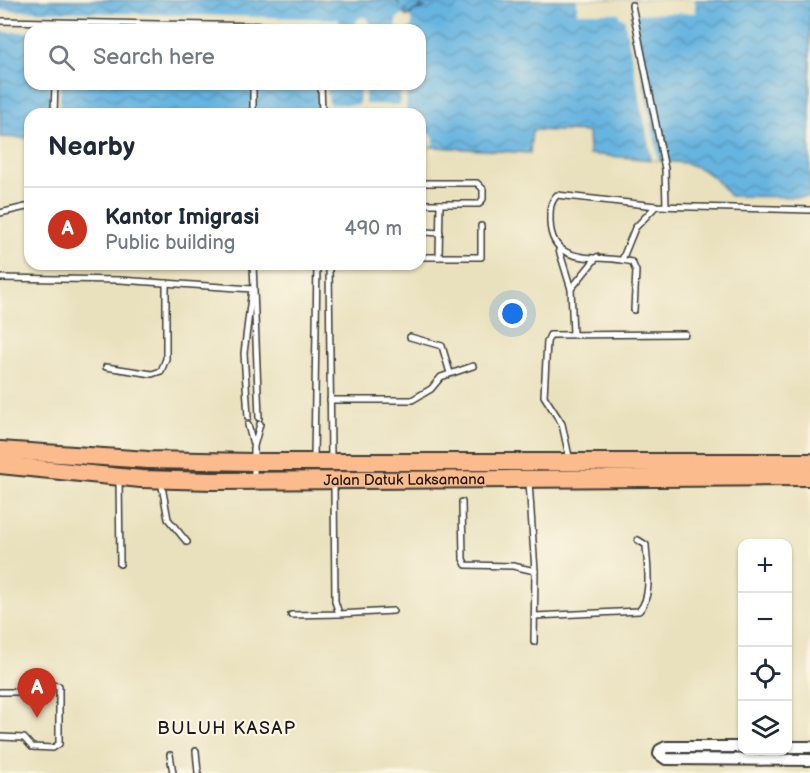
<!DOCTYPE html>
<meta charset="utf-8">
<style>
:root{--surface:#fff;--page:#f6f6f7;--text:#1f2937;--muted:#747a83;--line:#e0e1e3;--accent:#c8321e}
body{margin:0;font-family:"Balsamiq Sans",sans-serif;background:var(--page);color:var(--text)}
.controls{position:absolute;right:18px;bottom:18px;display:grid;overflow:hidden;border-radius:12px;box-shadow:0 2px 4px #0004}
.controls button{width:54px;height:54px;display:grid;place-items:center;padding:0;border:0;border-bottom:2px solid var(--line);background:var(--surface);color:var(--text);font:30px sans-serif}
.you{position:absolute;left:513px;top:314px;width:21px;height:21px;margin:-15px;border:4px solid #fff;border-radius:50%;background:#1a73e8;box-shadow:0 0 0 9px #1a73e833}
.badge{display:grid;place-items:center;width:39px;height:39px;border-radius:50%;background:var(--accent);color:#fff;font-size:20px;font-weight:700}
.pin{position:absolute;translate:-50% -50px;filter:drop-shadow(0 2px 3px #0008)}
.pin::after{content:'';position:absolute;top:32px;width:21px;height:18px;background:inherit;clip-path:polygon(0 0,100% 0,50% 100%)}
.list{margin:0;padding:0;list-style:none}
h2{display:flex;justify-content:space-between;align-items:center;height:78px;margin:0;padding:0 24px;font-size:26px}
h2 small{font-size:20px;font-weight:400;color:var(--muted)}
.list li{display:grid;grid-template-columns:39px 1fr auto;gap:18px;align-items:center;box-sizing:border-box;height:84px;padding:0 24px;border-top:2px solid var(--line)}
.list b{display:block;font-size:22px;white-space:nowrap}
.list p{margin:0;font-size:20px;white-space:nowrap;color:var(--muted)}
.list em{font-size:20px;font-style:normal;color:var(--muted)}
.icon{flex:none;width:33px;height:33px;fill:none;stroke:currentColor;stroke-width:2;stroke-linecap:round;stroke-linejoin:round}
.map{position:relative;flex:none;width:810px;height:773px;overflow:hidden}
.search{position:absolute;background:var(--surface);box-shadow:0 2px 4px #0004;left:24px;top:24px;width:402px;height:66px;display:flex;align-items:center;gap:15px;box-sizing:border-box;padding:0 21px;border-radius:18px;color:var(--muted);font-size:22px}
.panel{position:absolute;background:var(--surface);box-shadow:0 2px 4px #0004;left:24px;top:108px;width:402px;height:162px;border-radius:18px}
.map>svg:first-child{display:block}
</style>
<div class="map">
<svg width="810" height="773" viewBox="0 0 810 773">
<defs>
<pattern id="water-waves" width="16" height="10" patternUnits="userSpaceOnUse" patternTransform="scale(1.5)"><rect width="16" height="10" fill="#66b4e0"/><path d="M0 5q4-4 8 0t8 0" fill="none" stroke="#5392b5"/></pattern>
</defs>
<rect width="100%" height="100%" fill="#fcf5e5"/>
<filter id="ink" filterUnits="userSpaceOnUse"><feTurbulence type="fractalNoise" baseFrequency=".0167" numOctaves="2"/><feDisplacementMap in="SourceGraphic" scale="12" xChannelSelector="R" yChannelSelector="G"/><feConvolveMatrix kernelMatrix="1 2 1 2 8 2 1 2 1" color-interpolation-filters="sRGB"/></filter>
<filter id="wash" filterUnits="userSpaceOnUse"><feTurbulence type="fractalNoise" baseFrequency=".008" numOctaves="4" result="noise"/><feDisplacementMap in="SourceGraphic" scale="24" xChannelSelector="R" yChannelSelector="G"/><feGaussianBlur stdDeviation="1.35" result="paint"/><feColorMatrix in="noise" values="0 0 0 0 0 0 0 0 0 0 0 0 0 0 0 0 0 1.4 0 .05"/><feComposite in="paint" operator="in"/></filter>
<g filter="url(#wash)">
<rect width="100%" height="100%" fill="#e9e1bd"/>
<path fill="url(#water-waves)" stroke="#41687e" stroke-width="1.5" fill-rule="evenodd" d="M0 0H810V197L730 196C716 179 707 169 685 163L589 154 588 132 532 130 530 153 420 146V114H30V138L0 137ZM30 30H420V84H30Z"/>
<g fill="#e9e1bd">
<path d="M577 0H695V13L630 14 659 161 652 160 624 18H620L619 13H577Z"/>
<path d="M0 10 339 19V30L0 32Z"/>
<circle cx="404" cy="23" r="8"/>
<circle cx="363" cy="24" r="7"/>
<rect x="50" y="84" width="10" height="30"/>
<path d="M319 84H326L329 104 359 105 360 84H365V104L400 105 401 84H407L406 114 327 111V114H319Z"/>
<circle cx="427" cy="140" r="7"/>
</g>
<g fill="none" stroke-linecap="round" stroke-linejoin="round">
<g stroke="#3a596a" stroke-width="1.5" stroke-dasharray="8 6" stroke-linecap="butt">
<path d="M396 0 406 16"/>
<path d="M415 11 434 0"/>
<path d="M409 14 428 0"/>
<path d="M406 16 407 0"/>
<path d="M406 17 439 0"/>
</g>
</g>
</g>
<g filter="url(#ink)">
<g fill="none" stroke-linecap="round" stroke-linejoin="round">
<defs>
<g id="service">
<path d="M632 5 665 169 666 206"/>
<path d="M0 21 321 27V30"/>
<path d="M321 84 322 114"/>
<path d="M54 114 55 84"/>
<path d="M253 114V84"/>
<path d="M420 183H477L483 189V199L479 204H425"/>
<path d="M0 213 30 206"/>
<path d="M425 232 440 233"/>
<path d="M559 250 571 289 573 334"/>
<path d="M420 257H481V226"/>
<path d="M439 257 440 204"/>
<path d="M622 260 635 228 656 206"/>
<path d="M253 264 259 418"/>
<path d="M329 264 331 458"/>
<path d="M0 278 120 280 252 289 244 353 248 417"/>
<path d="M571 289 597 257"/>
<path d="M634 310 636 271 632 262C598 253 552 269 550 222 550 212 549 203 557 195L656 206 810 210"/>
<path d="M410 337 442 346 450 373"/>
<path d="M106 367 152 374 161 371 166 359V283"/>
<path d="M330 400H412L431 389 441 377 473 366"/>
<path d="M248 425 254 448V479"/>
<path d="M254 446 260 424"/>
<path d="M314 458 317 264"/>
<path d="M570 461 562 424 544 396 547 342 550 335 685 334"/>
<path d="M119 478 120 564"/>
<path d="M161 481 168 519 187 542"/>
<path d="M529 482 535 571 534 642"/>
<path d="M462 502 463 559 466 565 513 566 535 571"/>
<path d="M339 614 393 611"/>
<path d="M291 615 339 614 335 601 334 484"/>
<path d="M535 616 639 611C653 597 647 564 646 545L638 540"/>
<path d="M0 692H16L31 683 59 686V744L53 748 32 747 24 738 0 737"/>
<path d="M196 751 198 773"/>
<path d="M170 755 173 773"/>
</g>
<g id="minor">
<path d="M742 747H666L660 750 659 754 666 759 810 760"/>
<path d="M788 747H810"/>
</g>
<g id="trunk">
<path d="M0 450 148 460 254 462H810"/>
<path id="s1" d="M0 465 141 479 212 481 810 477"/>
</g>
</defs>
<use href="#service" stroke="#3b3a34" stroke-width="8"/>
<use href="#minor" stroke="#3b3a34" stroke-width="14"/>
<use href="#trunk" stroke="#3b3a34" stroke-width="20"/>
<use href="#service" stroke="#fff" stroke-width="5"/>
<use href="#minor" stroke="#fff" stroke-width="10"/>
<use href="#trunk" stroke="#fbbb8c" stroke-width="16"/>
</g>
</g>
<g text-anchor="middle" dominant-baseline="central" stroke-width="4.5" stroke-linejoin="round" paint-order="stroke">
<g font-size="15" fill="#1c1c1c" stroke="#fcf5e5">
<text stroke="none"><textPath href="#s1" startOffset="405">Jalan Datuk Laksamana</textPath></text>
</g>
<g font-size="18" letter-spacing="1.5" fill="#1c1c1c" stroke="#fcf5e5">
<text x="227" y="728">BULUH KASAP</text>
</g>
</g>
</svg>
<div class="controls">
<button>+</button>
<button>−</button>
<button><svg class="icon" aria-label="locate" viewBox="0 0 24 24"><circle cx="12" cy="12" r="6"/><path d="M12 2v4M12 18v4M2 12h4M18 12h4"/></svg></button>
<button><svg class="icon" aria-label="layers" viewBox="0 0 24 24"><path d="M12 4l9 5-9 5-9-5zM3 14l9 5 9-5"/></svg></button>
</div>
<div class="you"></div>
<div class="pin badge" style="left:37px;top:718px">A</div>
<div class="search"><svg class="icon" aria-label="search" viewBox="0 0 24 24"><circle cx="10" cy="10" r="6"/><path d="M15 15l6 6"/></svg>Search here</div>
<section class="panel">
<h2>Nearby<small></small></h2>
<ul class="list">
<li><span class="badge">A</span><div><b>Kantor Imigrasi</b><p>Public building</p></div><em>490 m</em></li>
</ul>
</section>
</div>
